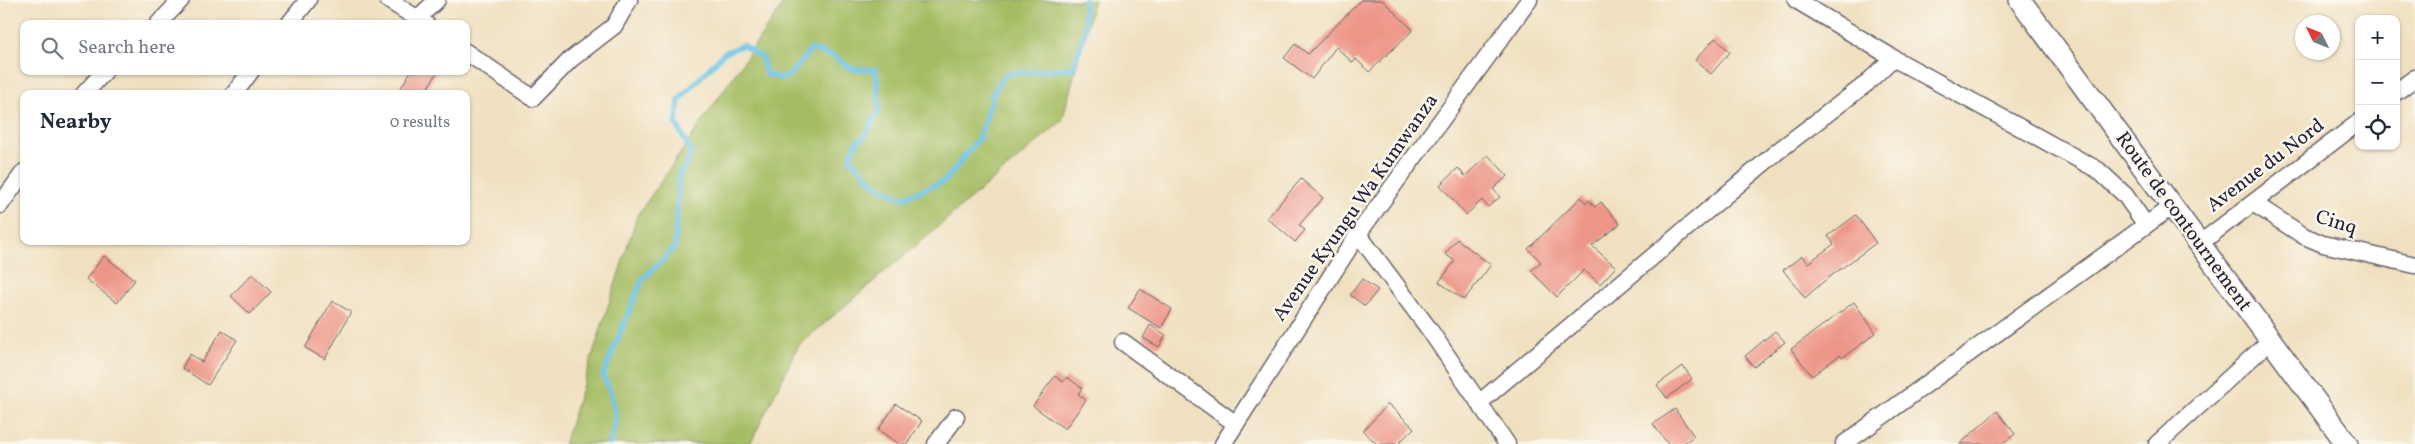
<!DOCTYPE html>
<meta charset="utf-8">
<style>
:root{--surface:#fff;--page:#f2f2f3;--text:#1f2937;--muted:#747a83;--line:#e0e1e3}
body{margin:0;font-family:Vollkorn,serif;background:var(--page);color:var(--text)}
.controls{position:absolute;right:15px;top:15px;display:grid;overflow:hidden;border-radius:10px;box-shadow:0 1px 4px #0004}
.controls button{width:45px;height:45px;display:grid;place-items:center;padding:0;border:0;border-bottom:1px solid var(--line);background:var(--surface);color:var(--text);font:25px sans-serif}
.compass{position:absolute;left:2295px;top:15px;width:45px;height:45px;border-radius:50%;background:var(--surface);box-shadow:0 1px 4px #0004;rotate:313deg}
.list{margin:0;padding:0;list-style:none}
h2{display:flex;justify-content:space-between;align-items:center;height:65px;margin:0;padding:0 20px;font-size:21px}
h2 small{font-size:16px;font-weight:400;color:var(--muted)}
.icon{flex:none;width:28px;height:28px;fill:none;stroke:currentColor;stroke-width:2;stroke-linecap:round;stroke-linejoin:round}
.map{position:relative;flex:none;width:2415px;height:444px;overflow:hidden}
.search{position:absolute;background:var(--surface);box-shadow:0 1px 4px #0004;left:20px;top:20px;width:450px;height:55px;display:flex;align-items:center;gap:12px;box-sizing:border-box;padding:0 18px;border-radius:10px;color:var(--muted);font-size:19px}
.panel{position:absolute;background:var(--surface);box-shadow:0 1px 4px #0004;left:20px;top:90px;width:450px;height:155px;border-radius:10px}
.map>svg:first-child{display:block}
</style>
<div class="map">
<svg width="2415" height="444" viewBox="0 0 2415 444">
<rect width="100%" height="100%" fill="#fbf7ec"/>
<filter id="ink" filterUnits="userSpaceOnUse"><feTurbulence type="fractalNoise" baseFrequency=".02" numOctaves="2"/><feDisplacementMap in="SourceGraphic" scale="10" xChannelSelector="R" yChannelSelector="G"/><feConvolveMatrix kernelMatrix="1 2 1 2 8 2 1 2 1" color-interpolation-filters="sRGB"/></filter>
<filter id="wash" filterUnits="userSpaceOnUse"><feTurbulence type="fractalNoise" baseFrequency=".0096" numOctaves="4" result="noise"/><feDisplacementMap in="SourceGraphic" scale="20" xChannelSelector="R" yChannelSelector="G"/><feGaussianBlur stdDeviation="1.12" result="paint"/><feColorMatrix in="noise" values="0 0 0 0 0 0 0 0 0 0 0 0 0 0 0 0 0 1.4 0 .05"/><feComposite in="paint" operator="in"/></filter>
<g filter="url(#wash)">
<rect width="100%" height="100%" fill="#f0e0c0"/>
<path fill="#a4bd64" stroke="#637050" d="M786 0H1094L1062 121 799 345 750 444H564L637 216Z"/>
<g fill="none" stroke-linecap="round" stroke-linejoin="round">
<path stroke="#66c0e4" stroke-width="5.5" d="M609 444C621 417 614 400 603 375L642 280 675 247 679 174 687 163 691 152 676 123 679 100 724 53 743 45 762 58 766 74 782 79 792 73 811 49 833 56 852 69 876 70 879 110 865 136 856 143 850 159 877 186 903 198 945 181 979 138 994 91 1006 74 1073 68 1085 31 1084 0"/>
</g>
<g id="blocks">
<g fill="#ed9688">
<path d="M1361 0H1382L1413 30 1369 72 1356 59 1353 63 1336 47 1312 79 1284 58 1295 44 1308 54Z"/>
<path d="M1715 38 1730 52 1711 74 1695 60Z"/>
<path d="M411 71H438L424 94H397Z"/>
<path d="M1488 155 1508 176 1493 189 1500 197 1488 207 1482 200 1466 215 1440 185 1458 168 1465 176Z"/>
<path d="M1301 179 1323 198 1299 225 1305 230 1295 242 1267 218Z"/>
<path d="M1581 197 1586 203 1589 200 1595 207 1601 202 1620 224 1592 246 1616 267 1600 284 1584 270 1557 297 1531 271 1541 262 1528 249Z"/>
<path d="M1856 215 1876 243 1823 282 1805 298 1783 270 1802 256 1808 263 1834 244 1828 236Z"/>
<path d="M1457 239 1491 265 1464 300 1439 282 1455 261 1445 254Z"/>
<path d="M104 256 135 280 117 303 86 279Z"/>
<path d="M252 274 271 292 250 314 231 296Z"/>
<path d="M1362 279 1378 290 1365 306 1350 295Z"/>
<path d="M1140 289 1172 309 1161 328 1128 308Z"/>
<path d="M332 301 351 312 325 359 305 348Z"/>
<path d="M1854 302 1876 333 1842 358 1840 355 1812 376 1791 349Z"/>
<path d="M1150 325 1166 335 1159 347 1143 338Z"/>
<path d="M222 330 237 340 208 385 182 368 190 354 202 362Z"/>
<path d="M1775 331 1785 342 1754 367 1745 356Z"/>
<path d="M1683 366 1692 379 1667 398 1657 385Z"/>
<path d="M1055 376 1063 382 1067 377 1082 388 1078 394 1086 400 1065 429 1033 406Z"/>
<path d="M896 404 922 421 907 444H899L878 430Z"/>
<path d="M1388 404 1414 428 1398 444H1377L1363 431Z"/>
<path d="M1675 409 1694 436 1683 444H1668L1653 424Z"/>
<path d="M1997 411 2015 434 2002 444H1960Z"/>
</g>
</g>
</g>
<g filter="url(#ink)">
<use href="#blocks" fill-opacity="0" stroke="#6a646a" stroke-width="1"/>
<g fill="none" stroke-linecap="round" stroke-linejoin="round">
<defs>
<g id="minor">
<path d="M388 0 426 24"/>
<path d="M1796 0 1893 58 2098 170 2125 195 2146 225"/>
<path d="M418 18 437 0"/>
<path d="M158 24 181 0"/>
<path d="M289 24 308 0"/>
<path d="M466 52 533 98 570 60 614 26 629 0"/>
<path d="M2396 92 2415 78"/>
<path d="M84 94 105 71"/>
<path d="M234 94 251 71"/>
<path d="M2253 203 2304 236 2323 244 2415 265"/>
<path d="M0 205 24 172"/>
<path d="M1358 234 1429 329 1507 444"/>
<path d="M2199 244 2359 122"/>
<path d="M1123 342 1236 424"/>
<path d="M1479 403 1778 151 1866 84 1893 58"/>
<path d="M936 444 956 417"/>
<path d="M1223 444 1358 234 1529 0"/>
<path d="M1844 444 2171 207"/>
<path d="M2157 444 2270 341"/>
</g>
<path id="tertiary" d="M2020 0 2347 444"/>
</defs>
<use href="#minor" stroke="#6a646a" stroke-width="19"/>
<use href="#tertiary" stroke="#6a646a" stroke-width="24"/>
<use href="#minor" stroke="#fff" stroke-width="16"/>
<use href="#tertiary" stroke="#fff" stroke-width="21"/>
</g>
</g>
<g text-anchor="middle" dominant-baseline="central" stroke-width="5" stroke-linejoin="round" paint-order="stroke">
<g font-size="20" fill="#22223b" stroke="#fbf7ec">
<text transform="translate(2266 166) rotate(-37)">Avenue du Nord</text>
<text transform="translate(1356 208) rotate(-55)">Avenue Kyungu Wa Kumwanza</text>
<text transform="translate(2183 222) rotate(54)">Route de contournement</text>
<text transform="translate(2336 223) rotate(17)">Cinq</text>
</g>
</g>
</svg>
<div class="controls">
<button>+</button>
<button>−</button>
<button><svg class="icon" aria-label="locate" viewBox="0 0 24 24"><circle cx="12" cy="12" r="6"/><path d="M12 2v4M12 18v4M2 12h4M18 12h4"/></svg></button>
</div>
<svg class="compass" viewBox="-18 -18 36 36"><path d="M0-13l5 13h-10z" fill="#e53935"/><path d="M0 13l5-13h-10z" fill="#747a83"/></svg>
<div class="search"><svg class="icon" aria-label="search" viewBox="0 0 24 24"><circle cx="10" cy="10" r="6"/><path d="M15 15l6 6"/></svg>Search here</div>
<section class="panel">
<h2>Nearby<small>0 results</small></h2>
<ul class="list">
</ul>
</section>
</div>
